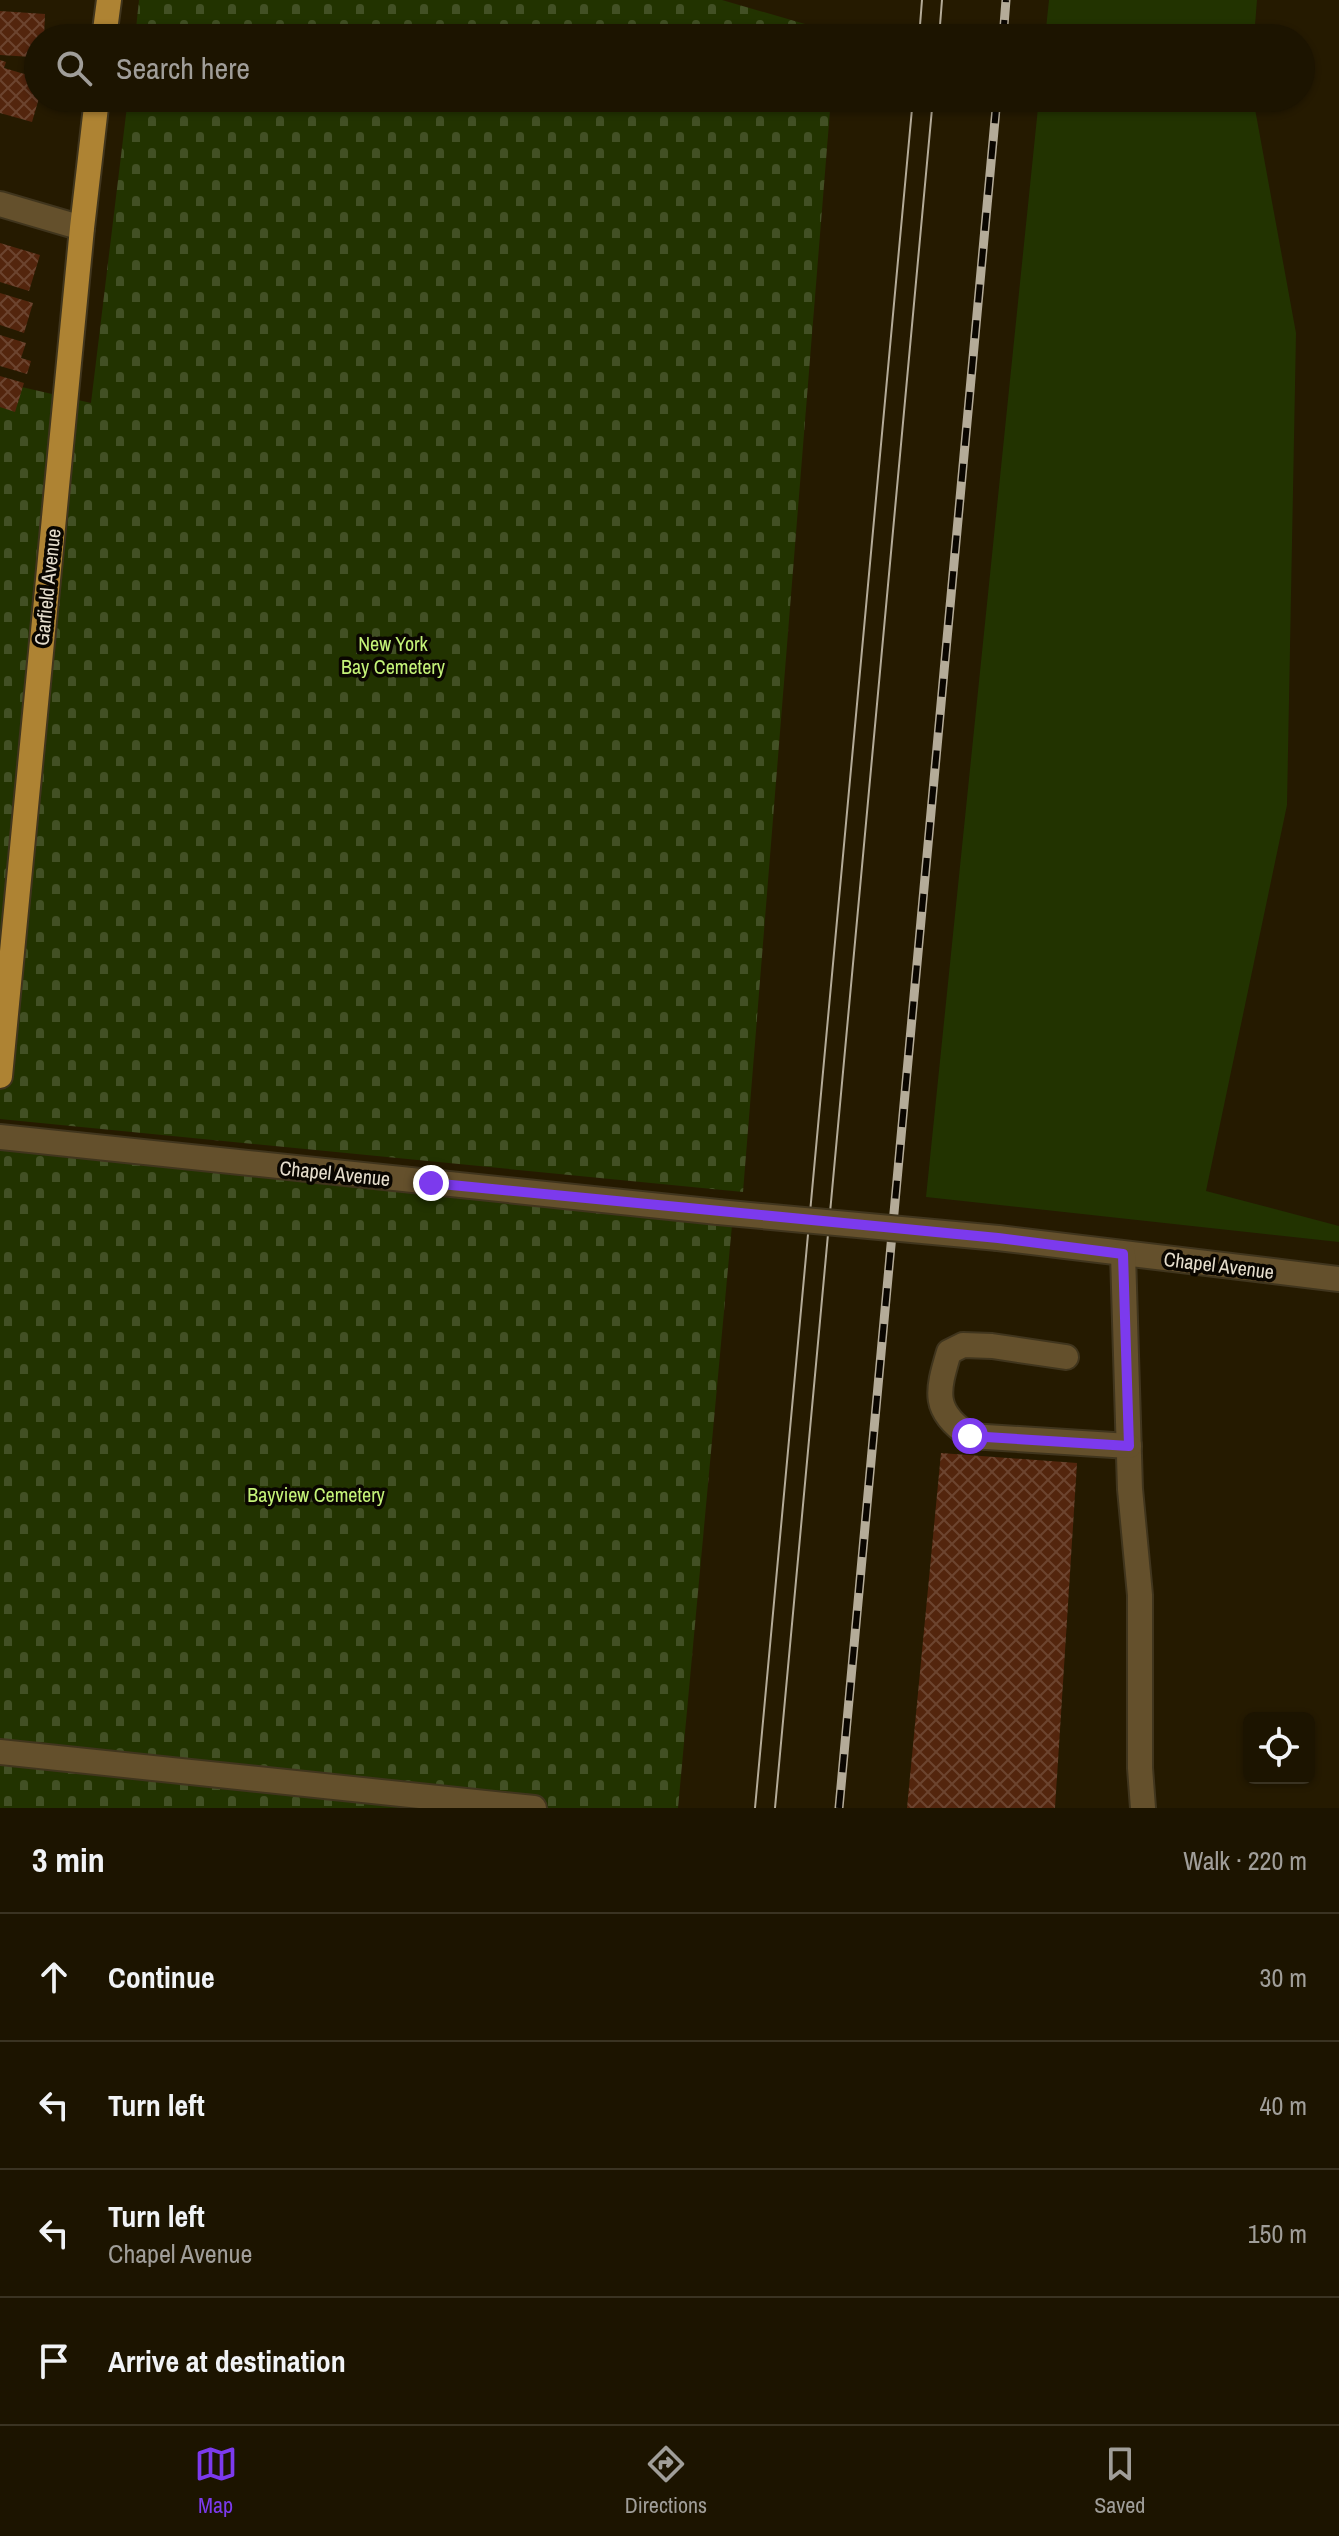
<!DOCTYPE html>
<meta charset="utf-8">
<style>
:root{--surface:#1c1400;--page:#251d0a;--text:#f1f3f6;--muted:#a09e99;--line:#3a3322;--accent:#7c3aed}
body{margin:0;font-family:"Archivo Narrow",sans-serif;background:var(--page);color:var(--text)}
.controls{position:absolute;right:24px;bottom:24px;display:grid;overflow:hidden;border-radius:12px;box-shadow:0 2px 6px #0004}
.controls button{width:72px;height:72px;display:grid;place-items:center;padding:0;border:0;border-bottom:2px solid var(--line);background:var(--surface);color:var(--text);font:40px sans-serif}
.stop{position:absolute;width:24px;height:24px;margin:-18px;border:6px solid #7c3aed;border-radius:50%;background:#fff}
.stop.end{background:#7c3aed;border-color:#fff;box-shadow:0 2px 8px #0008}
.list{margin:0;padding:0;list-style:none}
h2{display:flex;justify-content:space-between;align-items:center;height:104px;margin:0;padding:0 32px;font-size:34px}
h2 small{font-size:26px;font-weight:400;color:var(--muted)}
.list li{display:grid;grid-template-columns:52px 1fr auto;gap:24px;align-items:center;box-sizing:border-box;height:128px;padding:0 32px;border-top:2px solid var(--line)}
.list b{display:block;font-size:30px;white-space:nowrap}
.list p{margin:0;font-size:26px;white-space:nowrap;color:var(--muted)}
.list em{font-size:26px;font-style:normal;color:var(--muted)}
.icon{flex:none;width:44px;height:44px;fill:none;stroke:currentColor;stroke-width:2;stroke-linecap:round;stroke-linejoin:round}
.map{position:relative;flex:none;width:1339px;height:1808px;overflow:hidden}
.search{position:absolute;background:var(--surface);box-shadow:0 2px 6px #0004;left:24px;right:24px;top:24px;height:88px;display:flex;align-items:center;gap:20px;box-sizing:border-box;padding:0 28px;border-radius:44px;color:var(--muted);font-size:30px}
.sheet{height:616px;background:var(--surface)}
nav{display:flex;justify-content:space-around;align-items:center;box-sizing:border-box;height:112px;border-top:2px solid var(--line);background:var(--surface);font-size:22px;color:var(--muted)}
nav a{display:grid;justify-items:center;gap:4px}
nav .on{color:var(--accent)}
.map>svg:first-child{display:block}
</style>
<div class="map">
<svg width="1339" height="1808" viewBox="0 0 1339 1808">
<defs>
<pattern id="cemetery-stones" width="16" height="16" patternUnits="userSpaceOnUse" patternTransform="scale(2)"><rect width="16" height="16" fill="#230"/><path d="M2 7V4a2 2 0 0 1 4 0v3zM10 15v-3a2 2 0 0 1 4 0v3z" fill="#425024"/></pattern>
<pattern id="building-cross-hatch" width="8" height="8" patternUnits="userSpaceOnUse" patternTransform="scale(2)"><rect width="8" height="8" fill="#53250d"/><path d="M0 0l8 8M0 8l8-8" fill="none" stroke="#6c442f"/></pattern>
</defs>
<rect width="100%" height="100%" fill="#251a00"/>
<g fill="#230">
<path d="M1049 0H1257L1254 38H1045Z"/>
<path d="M1039 98H1253L1296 333 1287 805 1206 1191 1339 1226V1242L926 1197Z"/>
</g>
<g fill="url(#cemetery-stones)">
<path d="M139 0H722L836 33V38H135Z"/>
<path d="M128 98H831L743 1192 0 1119V382L91 403Z"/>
<path d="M0 1143 732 1225 678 1808H0Z"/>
</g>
<g fill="url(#building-cross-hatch)">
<path d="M0 11 45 14 44 38H38V55L32 54V57L0 55Z"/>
<path d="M0 60 6 62 4 68 38 78 39 98 32 122 0 113Z"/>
<path d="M0 243 40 255 29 291 0 282Z"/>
<path d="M0 293 33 303 24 333 0 325Z"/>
<path d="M0 335 26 343 21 358 31 361 27 374 0 366Z"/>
<path d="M0 376 24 383 15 412 0 407Z"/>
<path d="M941 1453 1077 1463 1055 1808H907Z"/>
</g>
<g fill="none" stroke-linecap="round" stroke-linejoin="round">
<defs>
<g id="minor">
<path d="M0 204 82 228"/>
<path d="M0 1137 718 1212"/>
<path d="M998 1238 1339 1279"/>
<path d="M1123 1254 1130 1489 1140 1595V1768L1143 1808"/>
<path d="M1066 1357 992 1346 963 1345 949 1352C937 1392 932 1411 970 1436L1129 1446"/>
<path d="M0 1752 534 1808"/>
</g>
<g id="major">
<path d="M104 38 109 0"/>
<path d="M0 1076 82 228 97 98"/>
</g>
</defs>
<use href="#minor" stroke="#40351d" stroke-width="28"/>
<use href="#major" stroke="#40351d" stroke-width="28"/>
<use href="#minor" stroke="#64502c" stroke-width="24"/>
<use href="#major" stroke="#ae8333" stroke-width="24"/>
<g stroke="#b4ab98" stroke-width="2">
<path d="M919 38 922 0"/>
<path d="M939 38 942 0"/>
<path d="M755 1808 913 98"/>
<path d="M775 1808 933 98"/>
</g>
<defs>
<g id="rail">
<path d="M1003 38 1006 0"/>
<path d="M839 1808 997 98"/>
</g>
</defs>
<use href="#rail" stroke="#b4ab98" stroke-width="9"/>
<use href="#rail" stroke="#0a0600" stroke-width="6" stroke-dasharray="18" stroke-linecap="butt"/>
<defs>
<path id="minor-bridge" d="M718 1212 998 1238"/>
</defs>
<use href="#minor-bridge" stroke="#40351d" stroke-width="28" stroke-linecap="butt"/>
<use href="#minor-bridge" stroke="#64502c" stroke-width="24"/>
</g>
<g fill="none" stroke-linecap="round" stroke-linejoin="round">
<path stroke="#7c3aed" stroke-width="10" d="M431 1183 998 1238 1123 1254 1129 1446 970 1436"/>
</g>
<g text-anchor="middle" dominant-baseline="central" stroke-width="7" stroke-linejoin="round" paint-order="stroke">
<g font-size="20" fill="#e6decd" stroke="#0a0600">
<text transform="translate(47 587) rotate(-84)">Garfield Avenue</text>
<text transform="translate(335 1173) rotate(6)">Chapel Avenue</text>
<text transform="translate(1219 1265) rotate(7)">Chapel Avenue</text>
</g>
<g font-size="20" fill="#c5f378" stroke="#0a0600">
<text x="393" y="643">New York<tspan x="393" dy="23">Bay Cemetery</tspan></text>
<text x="316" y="1494">Bayview Cemetery</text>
</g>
</g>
</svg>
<div class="controls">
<button><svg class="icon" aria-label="locate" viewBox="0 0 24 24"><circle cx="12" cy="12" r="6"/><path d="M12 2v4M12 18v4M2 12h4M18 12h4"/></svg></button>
</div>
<div class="stop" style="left:970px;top:1436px"></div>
<div class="stop end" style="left:431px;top:1183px"></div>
<div class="search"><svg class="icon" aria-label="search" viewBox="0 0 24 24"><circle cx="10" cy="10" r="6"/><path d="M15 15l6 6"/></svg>Search here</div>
</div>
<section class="sheet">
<h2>3 min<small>Walk · 220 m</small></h2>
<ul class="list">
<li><svg class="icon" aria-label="ahead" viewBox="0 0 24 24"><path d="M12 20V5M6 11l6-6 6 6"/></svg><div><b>Continue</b></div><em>30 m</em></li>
<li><svg class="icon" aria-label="left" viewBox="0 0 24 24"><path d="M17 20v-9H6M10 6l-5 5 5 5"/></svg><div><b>Turn left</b></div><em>40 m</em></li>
<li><svg class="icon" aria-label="left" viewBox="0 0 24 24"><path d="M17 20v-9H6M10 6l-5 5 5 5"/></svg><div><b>Turn left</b><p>Chapel Avenue</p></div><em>150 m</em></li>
<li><svg class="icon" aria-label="arrive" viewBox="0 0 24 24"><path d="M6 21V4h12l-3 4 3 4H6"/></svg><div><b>Arrive at destination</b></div></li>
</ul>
</section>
<nav>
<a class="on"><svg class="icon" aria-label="map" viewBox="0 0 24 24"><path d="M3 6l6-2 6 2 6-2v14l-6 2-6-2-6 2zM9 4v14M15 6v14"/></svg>Map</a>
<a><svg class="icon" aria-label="directions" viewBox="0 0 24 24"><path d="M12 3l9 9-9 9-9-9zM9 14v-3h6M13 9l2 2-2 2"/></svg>Directions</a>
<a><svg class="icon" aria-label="saved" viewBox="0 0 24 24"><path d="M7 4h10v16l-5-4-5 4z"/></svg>Saved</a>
</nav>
